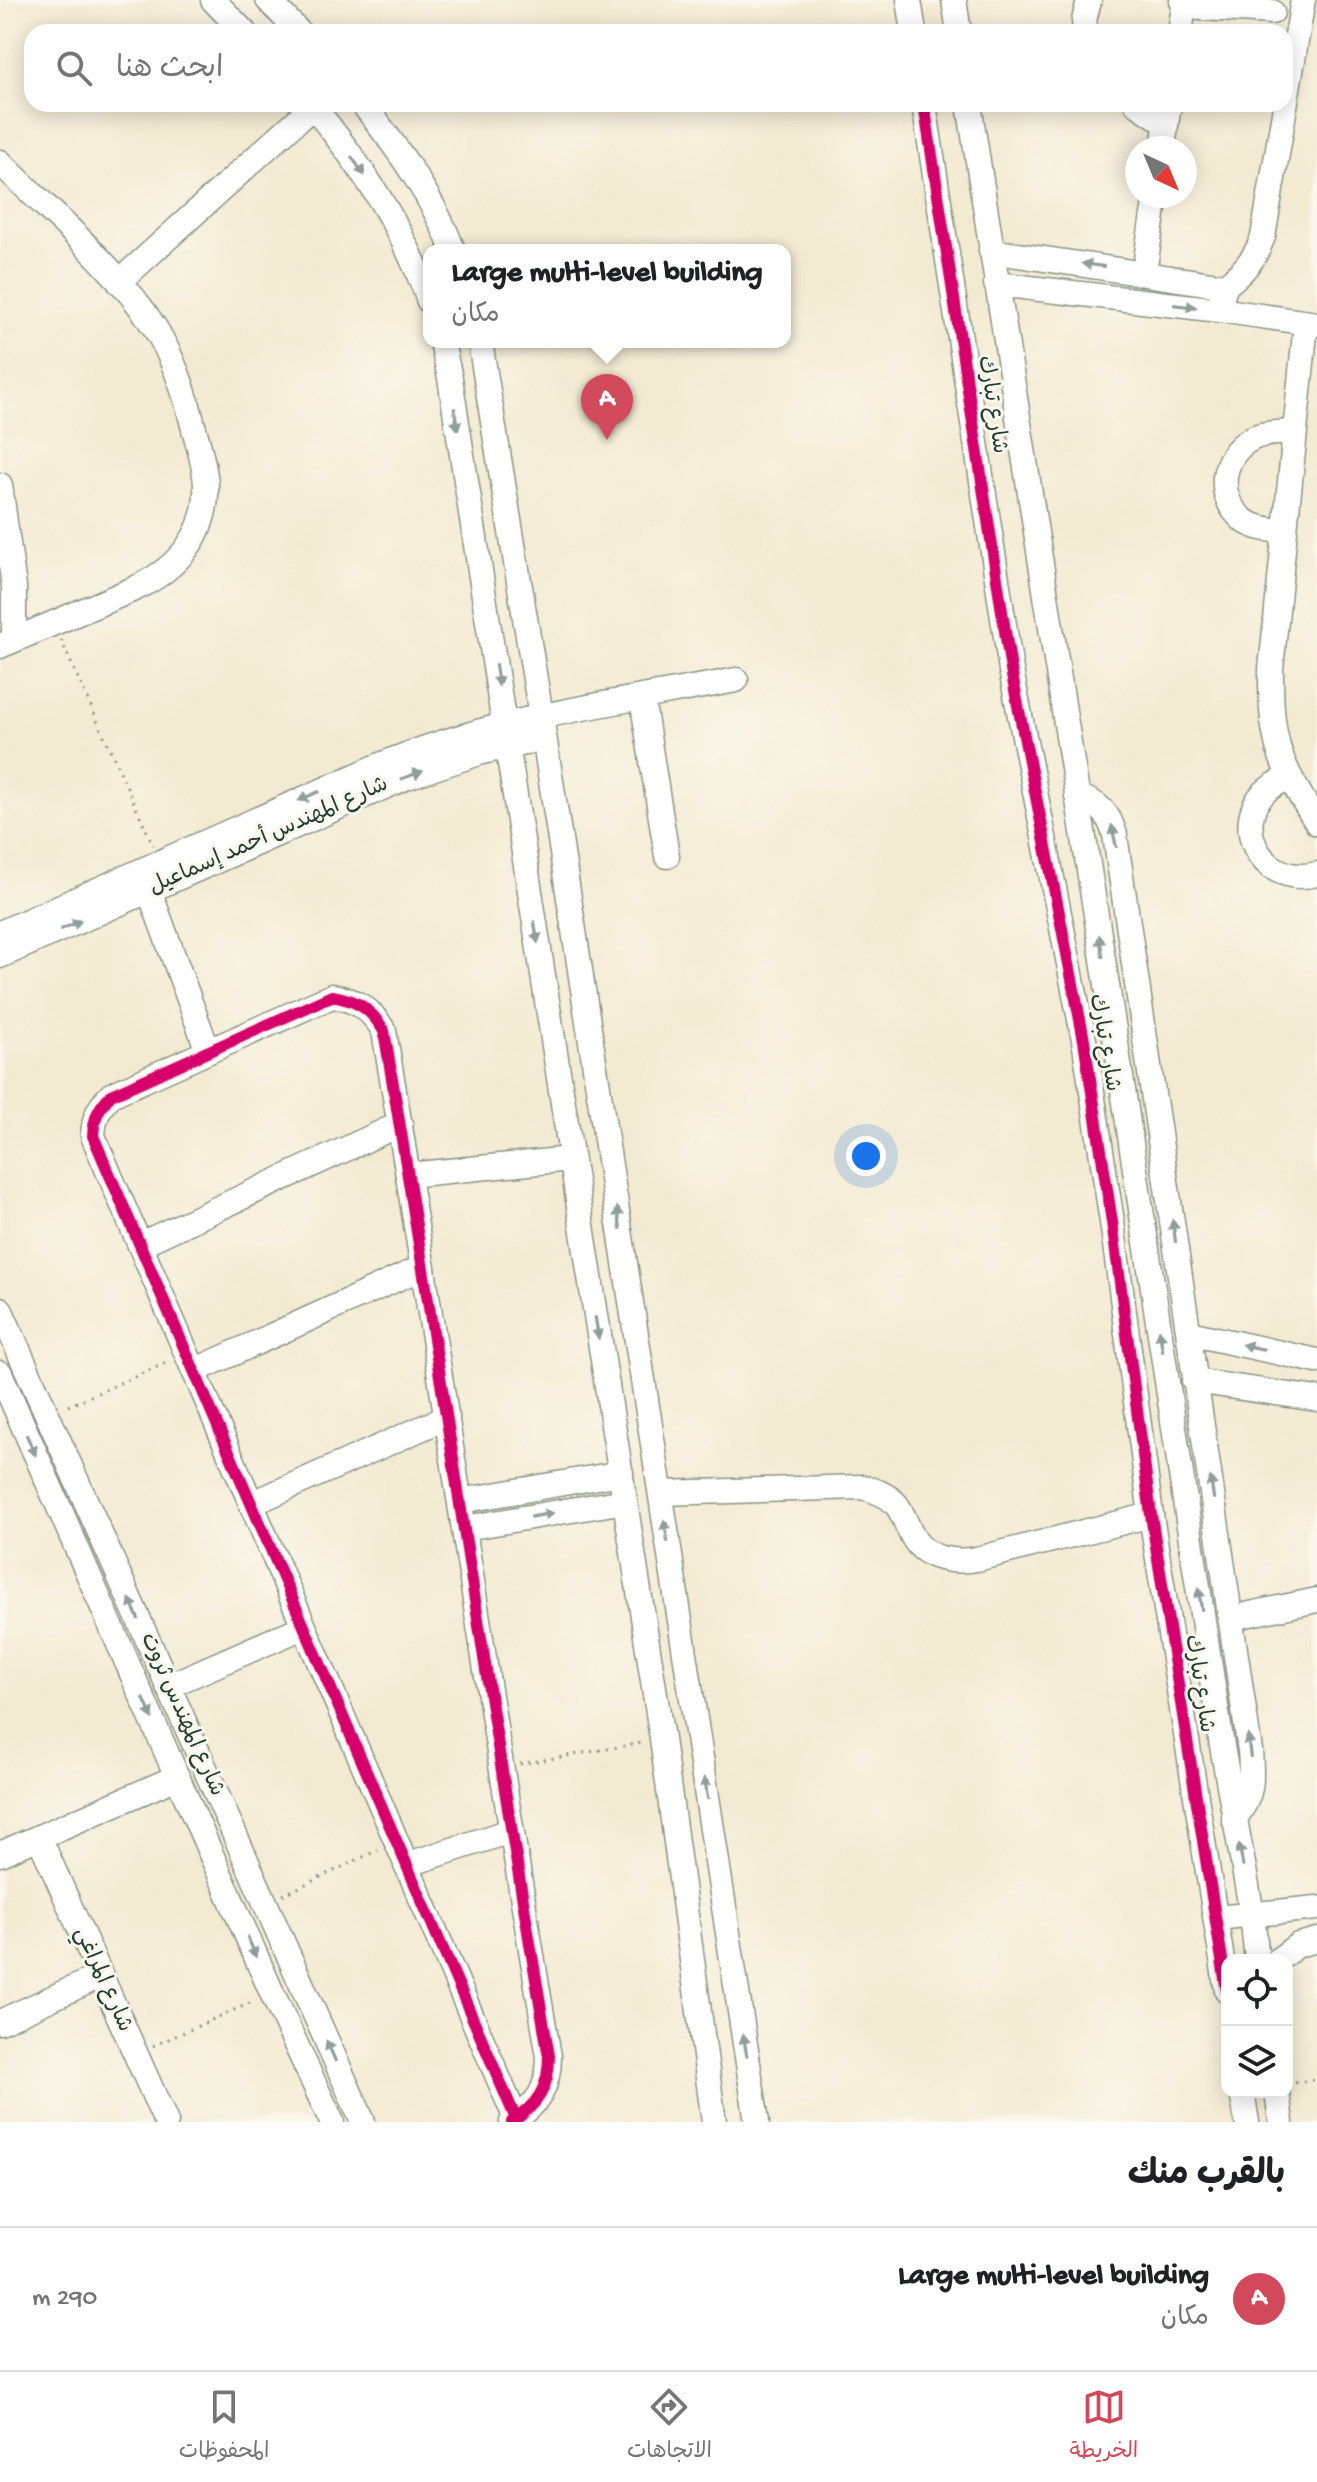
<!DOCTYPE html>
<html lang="ar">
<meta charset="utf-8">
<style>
:root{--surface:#fff;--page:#f6f6f6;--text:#202124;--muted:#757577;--line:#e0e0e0;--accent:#d1495b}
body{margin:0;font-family:"Gochi Hand","Playpen Sans Arabic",sans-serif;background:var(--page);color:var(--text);direction:rtl}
.controls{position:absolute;right:24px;bottom:24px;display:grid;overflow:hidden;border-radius:16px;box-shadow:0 4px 20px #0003}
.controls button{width:72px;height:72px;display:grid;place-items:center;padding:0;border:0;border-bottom:2px solid var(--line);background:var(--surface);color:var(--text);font:40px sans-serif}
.compass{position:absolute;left:1125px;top:136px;width:72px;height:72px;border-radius:50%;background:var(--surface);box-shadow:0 4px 20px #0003;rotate:136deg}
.you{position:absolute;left:866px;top:1156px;width:28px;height:28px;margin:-20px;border:6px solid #fff;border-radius:50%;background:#1a73e8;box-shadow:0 0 0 12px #1a73e833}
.badge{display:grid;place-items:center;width:52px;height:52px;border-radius:50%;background:var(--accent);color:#fff;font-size:26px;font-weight:700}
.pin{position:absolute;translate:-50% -66px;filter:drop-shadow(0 2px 4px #0008)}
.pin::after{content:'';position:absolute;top:42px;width:28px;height:24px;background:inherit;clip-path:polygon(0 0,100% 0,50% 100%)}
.popup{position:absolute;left:423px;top:244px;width:368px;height:104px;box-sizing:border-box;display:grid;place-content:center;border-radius:16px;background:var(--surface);filter:drop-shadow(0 2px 6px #0005);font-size:26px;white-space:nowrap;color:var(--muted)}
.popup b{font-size:30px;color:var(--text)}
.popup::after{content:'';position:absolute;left:50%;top:100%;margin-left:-16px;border:16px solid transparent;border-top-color:var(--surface)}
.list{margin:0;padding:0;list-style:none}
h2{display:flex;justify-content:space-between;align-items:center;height:104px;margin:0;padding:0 32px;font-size:34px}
h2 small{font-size:26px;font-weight:400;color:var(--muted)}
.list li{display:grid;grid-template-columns:52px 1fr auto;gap:24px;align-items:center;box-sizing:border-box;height:144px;padding:0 32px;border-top:2px solid var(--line)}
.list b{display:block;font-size:30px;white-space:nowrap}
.list p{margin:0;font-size:26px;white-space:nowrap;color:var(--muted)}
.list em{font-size:26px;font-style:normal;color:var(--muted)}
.icon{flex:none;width:44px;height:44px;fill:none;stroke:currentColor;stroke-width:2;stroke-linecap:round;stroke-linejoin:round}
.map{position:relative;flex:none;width:1317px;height:2122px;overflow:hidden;direction:ltr}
.search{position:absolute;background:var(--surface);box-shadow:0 4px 20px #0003;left:24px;right:24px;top:24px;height:88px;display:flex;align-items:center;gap:20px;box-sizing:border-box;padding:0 28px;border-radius:24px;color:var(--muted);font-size:30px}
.sheet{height:248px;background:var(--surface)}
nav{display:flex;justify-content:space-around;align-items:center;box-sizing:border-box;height:112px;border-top:2px solid var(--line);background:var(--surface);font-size:22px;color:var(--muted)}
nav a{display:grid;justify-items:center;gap:4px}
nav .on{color:var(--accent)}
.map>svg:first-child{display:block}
</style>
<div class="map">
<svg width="1317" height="2122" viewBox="0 0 1317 2122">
<rect width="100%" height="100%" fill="#fbf7ec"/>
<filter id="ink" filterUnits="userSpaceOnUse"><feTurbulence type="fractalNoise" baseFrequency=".0125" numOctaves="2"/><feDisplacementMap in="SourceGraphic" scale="16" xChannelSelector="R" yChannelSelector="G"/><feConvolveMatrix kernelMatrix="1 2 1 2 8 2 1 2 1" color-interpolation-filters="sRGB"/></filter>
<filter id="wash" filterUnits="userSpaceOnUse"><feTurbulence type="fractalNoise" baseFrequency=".006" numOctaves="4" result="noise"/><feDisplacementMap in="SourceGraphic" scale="32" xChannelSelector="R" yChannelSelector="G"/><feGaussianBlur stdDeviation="1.8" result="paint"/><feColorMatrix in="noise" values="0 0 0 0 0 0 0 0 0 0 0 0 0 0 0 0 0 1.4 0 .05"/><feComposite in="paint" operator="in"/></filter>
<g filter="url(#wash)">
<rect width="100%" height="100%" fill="#f3ead2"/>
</g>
<g filter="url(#ink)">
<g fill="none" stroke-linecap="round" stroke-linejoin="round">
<defs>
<g id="minor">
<path d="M213 0 244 32"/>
<path d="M268 0 299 32"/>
<path d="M909 0 914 32"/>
<path d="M954 0 959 32"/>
<path d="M1184 7 1272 12"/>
<path d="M1086 32 1084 21 1089 0"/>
<path d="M1180 32 1184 7 1182 0"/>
<path d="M311 104C360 163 404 228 429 301"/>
<path d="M363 104C398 149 433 197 453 250"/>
<path d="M924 104 1011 670 1084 1040 1112 1222 1151 1515 1227 1991"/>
<path d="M969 104 1114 1030 1222 1746 1252 1914 1257 1960"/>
<path d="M1137 104 1166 123"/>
<path d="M1163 148 1169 104"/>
<path d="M0 162C51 214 116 266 155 328 173 357 185 392 193 425 198 444 205 465 206 485 208 535 177 569 134 589L0 646"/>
<path d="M991 251 1225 286"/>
<path d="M1144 272 1156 196"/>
<path d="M119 282 313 106"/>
<path d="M996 284 1219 310 1317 324"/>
<path d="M1219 310 1225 286C1243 272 1255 259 1263 237L1303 0"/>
<path d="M1306 323 1271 669C1271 692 1271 715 1276 738 1282 769 1301 796 1317 823"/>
<path d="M442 342 450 378 662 1739 714 2122"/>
<path d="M480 342 541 716 757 2122"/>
<path d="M0 485 14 587V640"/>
<path d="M1284 531C1270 530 1253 528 1242 519 1215 495 1221 456 1251 439 1262 432 1281 433 1294 432"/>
<path d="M642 698 667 856"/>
<path d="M1290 778C1285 780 1278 782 1273 786 1227 814 1256 889 1317 874"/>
<path d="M1077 796C1099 803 1109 813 1115 835L1250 1751C1252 1780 1254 1795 1234 1819"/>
<path d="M149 890 208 1051"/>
<path d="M0 933 378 766C492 718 615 703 736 680"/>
<path d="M0 956 407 777 482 752 544 739"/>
<path d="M408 1175 570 1159"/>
<path d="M141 1244 400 1124"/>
<path d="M0 1309 363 2122"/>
<path d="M1189 1333 1317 1361"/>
<path d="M194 1371 423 1267"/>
<path d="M0 1373 272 1993 332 2122"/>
<path d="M1194 1381 1317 1399"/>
<path d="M661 1493 862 1487C874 1490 887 1494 896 1504 904 1514 907 1528 914 1539 927 1560 955 1563 977 1559L1151 1515"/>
<path d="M460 1501 621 1473"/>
<path d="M251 1504 447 1417"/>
<path d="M465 1528 625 1501"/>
<path d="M1231 1618 1317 1600"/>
<path d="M168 1686 303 1627"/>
<path d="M39 1837 166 2122"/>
<path d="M0 1854 177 1777"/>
<path d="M406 1865 510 1831"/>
<path d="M1216 1918 1317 1908"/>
<path d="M1278 1960 1298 1945 1317 1940"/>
<path d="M0 2022 100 1976"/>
<path d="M1242 2092 1247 2122"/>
<path d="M1277 2092 1281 2122"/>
<path d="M512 2122C538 2104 549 2088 549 2056 490 1715 442 1372 384 1031 371 1009 357 1000 332 996L111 1095C98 1108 94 1118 93 1136L516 2119"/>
</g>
</defs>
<use href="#minor" stroke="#899483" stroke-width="27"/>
<g stroke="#899483" stroke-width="3" stroke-dasharray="2 6" stroke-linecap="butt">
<path d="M61 640 153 845"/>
<path d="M68 1406 168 1362"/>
<path d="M520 1764 642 1743"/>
<path d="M283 1895 378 1850"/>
<path d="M153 2046 252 2002"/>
<path d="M1295 2083 1317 2079"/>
</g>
<use href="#minor" stroke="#fff" stroke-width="24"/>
<defs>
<g id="cycleway">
<path d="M924 104 1011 670 1084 1040 1112 1222 1151 1515 1227 1991"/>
<path d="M512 2122C538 2104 549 2088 549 2056 490 1715 442 1372 384 1031 371 1009 357 1000 332 996L111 1095C98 1108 94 1118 93 1136L516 2119"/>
</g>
</defs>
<use href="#cycleway" stroke="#fbf7ec" stroke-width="17"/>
<use href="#cycleway" stroke="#d6006c" stroke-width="12"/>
</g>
<defs><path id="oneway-solid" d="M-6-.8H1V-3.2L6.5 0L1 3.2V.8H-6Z" transform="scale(2)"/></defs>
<g fill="#8f9e9a">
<use href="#oneway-solid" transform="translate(358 166) rotate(55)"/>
<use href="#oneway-solid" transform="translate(1093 265) rotate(-172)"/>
<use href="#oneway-solid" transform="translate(1185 306) rotate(7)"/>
<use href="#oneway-solid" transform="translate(456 419) rotate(81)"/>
<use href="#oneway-solid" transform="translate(497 675) rotate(81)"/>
<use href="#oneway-solid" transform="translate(412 775) rotate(-21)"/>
<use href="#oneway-solid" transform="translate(309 796) rotate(156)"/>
<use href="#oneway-solid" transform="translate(1114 836) rotate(-102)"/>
<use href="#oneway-solid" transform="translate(71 925) rotate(-24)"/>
<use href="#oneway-solid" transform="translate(536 932) rotate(81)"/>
<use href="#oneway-solid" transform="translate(1101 946) rotate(-99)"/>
<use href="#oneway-solid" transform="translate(619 1218) rotate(-99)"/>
<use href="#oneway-solid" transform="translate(1174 1231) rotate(-98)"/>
<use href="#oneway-solid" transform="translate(597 1328) rotate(81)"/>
<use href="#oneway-solid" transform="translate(1161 1341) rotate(-99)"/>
<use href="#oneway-solid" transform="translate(1253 1347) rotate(-168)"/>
<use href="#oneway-solid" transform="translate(31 1445) rotate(66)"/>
<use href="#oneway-solid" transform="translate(1212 1488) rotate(-99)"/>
<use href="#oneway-solid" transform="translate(542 1515) rotate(-10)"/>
<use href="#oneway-solid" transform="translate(666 1531) rotate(-99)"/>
<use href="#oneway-solid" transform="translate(1200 1599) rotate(-99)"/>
<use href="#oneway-solid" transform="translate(134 1609) rotate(-114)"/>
<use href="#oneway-solid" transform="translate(148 1708) rotate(66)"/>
<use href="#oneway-solid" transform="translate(1249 1746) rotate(-97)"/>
<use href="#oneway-solid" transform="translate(706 1788) rotate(-99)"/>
<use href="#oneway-solid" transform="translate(1241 1855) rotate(-100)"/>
<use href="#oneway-solid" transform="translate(252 1947) rotate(66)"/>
<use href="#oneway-solid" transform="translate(745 2045) rotate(-99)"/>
<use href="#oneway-solid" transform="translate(331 2051) rotate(-114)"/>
</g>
</g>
<g text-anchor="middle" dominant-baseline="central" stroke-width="6" stroke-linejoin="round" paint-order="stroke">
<g font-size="22" fill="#1f3d34" stroke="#fbf7ec">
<text transform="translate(991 405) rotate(81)">شارع تبارك</text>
<text transform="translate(269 837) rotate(-24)">شارع المهندس أحمد إسماعيل</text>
<text transform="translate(1103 1043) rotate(80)">شارع تبارك</text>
<text transform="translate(1198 1684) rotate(81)">شارع تبارك</text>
<text transform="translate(181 1715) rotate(66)">شارع المهندس ثروت</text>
<text transform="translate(102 1980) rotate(66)">شارع المراغي</text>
</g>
</g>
</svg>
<div class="controls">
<button><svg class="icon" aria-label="locate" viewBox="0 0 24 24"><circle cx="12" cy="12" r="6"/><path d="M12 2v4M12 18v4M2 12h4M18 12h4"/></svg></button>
<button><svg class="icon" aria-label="layers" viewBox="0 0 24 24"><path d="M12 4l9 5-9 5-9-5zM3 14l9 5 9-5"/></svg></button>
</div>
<svg class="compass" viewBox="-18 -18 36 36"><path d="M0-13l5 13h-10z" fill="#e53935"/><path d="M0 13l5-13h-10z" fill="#757577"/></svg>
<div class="you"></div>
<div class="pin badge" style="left:607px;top:440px">A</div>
<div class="popup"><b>Large multi-level building</b>مكان</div>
<div class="search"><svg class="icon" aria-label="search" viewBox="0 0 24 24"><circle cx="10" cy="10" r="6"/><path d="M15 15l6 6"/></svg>ابحث هنا</div>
</div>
<section class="sheet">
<h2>بالقرب منك<small></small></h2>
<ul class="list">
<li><span class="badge">A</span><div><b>Large multi-level building</b><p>مكان</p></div><em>290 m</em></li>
</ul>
</section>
<nav>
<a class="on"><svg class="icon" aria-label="map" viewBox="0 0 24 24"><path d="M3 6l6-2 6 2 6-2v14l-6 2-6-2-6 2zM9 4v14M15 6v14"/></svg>الخريطة</a>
<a><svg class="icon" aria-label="directions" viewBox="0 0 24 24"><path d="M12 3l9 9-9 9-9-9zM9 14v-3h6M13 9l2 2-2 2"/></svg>الاتجاهات</a>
<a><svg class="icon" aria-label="saved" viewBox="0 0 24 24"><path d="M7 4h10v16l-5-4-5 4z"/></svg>المحفوظات</a>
</nav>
